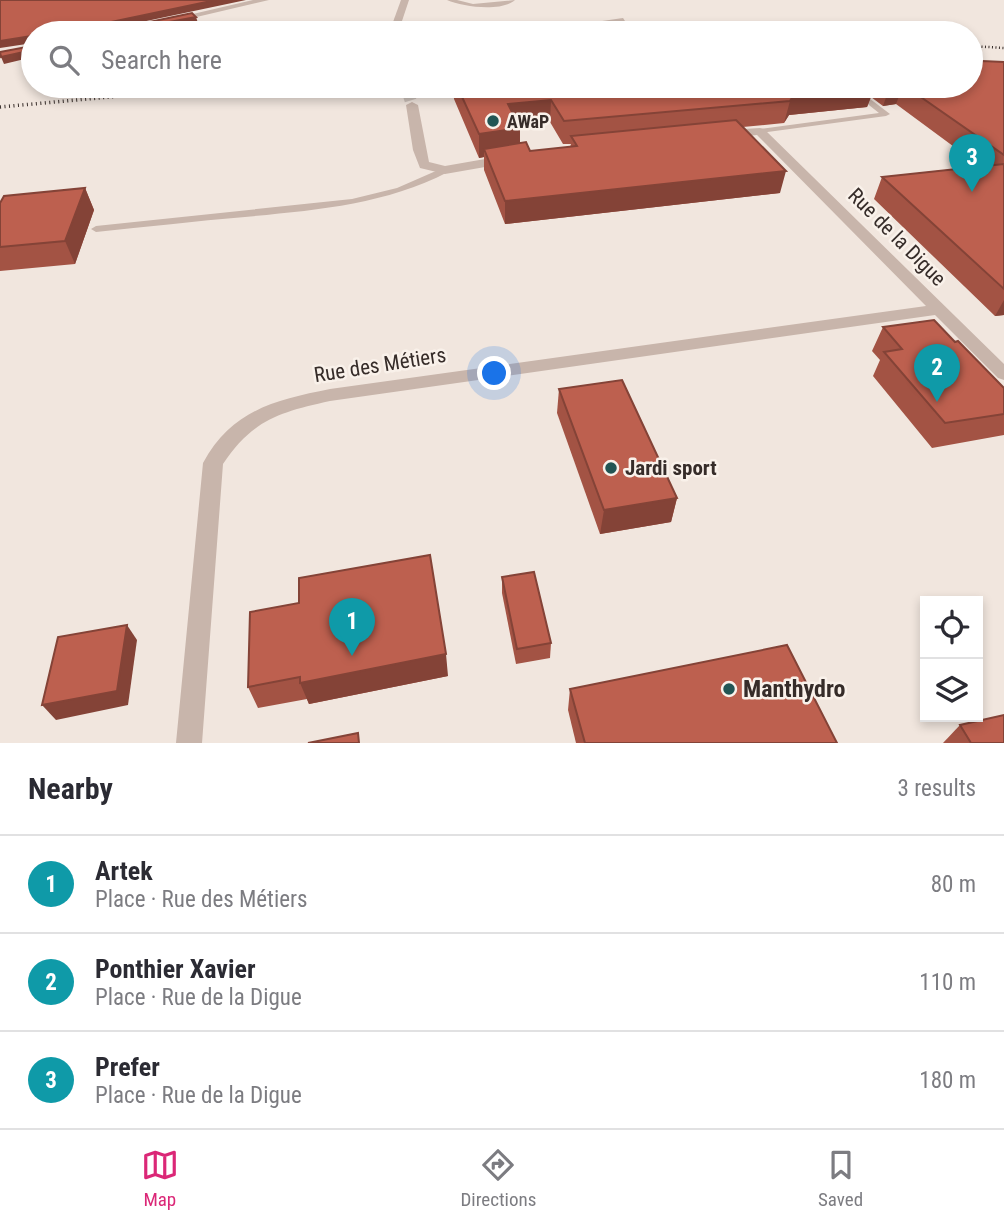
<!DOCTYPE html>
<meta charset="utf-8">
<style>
:root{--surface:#fff;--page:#f2f2f3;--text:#2b2b33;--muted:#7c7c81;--line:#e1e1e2;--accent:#db2777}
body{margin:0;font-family:"Roboto Condensed",sans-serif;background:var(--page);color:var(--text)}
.controls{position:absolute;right:21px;bottom:21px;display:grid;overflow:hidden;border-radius:0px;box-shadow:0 4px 10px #0003}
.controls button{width:63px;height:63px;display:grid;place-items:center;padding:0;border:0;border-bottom:2px solid var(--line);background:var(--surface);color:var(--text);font:35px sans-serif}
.you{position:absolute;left:495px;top:374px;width:24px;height:24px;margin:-18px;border:5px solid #fff;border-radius:50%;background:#1a73e8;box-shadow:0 0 0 10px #1a73e833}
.badge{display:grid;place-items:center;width:46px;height:46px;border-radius:50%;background:var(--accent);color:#fff;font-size:23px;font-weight:700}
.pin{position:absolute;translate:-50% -58px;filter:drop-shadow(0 2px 4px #0008)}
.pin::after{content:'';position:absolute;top:37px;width:24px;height:21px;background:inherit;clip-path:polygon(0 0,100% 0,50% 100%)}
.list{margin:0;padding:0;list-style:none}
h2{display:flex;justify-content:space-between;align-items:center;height:91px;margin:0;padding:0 28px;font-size:30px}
h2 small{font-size:23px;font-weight:400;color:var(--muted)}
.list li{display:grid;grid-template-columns:46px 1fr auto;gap:21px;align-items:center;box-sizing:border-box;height:98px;padding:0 28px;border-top:2px solid var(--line)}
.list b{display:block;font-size:26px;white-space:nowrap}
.list p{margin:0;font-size:23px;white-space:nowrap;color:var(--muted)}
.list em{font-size:23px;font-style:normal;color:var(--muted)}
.icon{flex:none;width:38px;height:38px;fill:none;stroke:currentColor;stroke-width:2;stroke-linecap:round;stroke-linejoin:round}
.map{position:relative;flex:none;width:1004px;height:743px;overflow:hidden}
.search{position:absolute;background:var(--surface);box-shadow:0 4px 10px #0003;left:21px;right:21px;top:21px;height:77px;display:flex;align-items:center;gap:18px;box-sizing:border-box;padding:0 24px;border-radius:38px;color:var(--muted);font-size:26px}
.sheet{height:385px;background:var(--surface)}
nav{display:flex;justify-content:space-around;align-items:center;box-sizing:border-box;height:98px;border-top:2px solid var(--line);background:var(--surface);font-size:19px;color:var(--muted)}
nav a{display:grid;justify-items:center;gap:4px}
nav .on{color:var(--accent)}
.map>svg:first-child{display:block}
</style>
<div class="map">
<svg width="1004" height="743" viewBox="0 0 1004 743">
<rect width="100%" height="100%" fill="#f1e6de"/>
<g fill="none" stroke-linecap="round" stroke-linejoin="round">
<path stroke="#ccc1ba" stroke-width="10" stroke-dasharray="10 4.5" stroke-linecap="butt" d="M406 86 407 90"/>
<path stroke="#ccc1ba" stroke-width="12" stroke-dasharray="12 6" stroke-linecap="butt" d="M407 89 412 105"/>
<g fill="#c8b5ab" fill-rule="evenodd">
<path d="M447 0H457L473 4 515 0C501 12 463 7 447 0Z"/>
<path d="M623 18 625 21 536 33 533 31Z"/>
<path d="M845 86H853L890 114 886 116 760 133 756 131 760 129 879 113Z"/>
<path d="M445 167 449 170 448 172C384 205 316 210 245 217 196 221 146 227 96 232L91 229 96 226 352 199 397 188Z"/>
</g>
<g fill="#c8b5ab" fill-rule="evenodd">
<path d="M253 0H269L171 23 167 20Z"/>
<path d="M401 0H409L398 33H389Z"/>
<path d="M536 28 539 29V33H507Z"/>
<path d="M412 102 418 105 429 162 445 166 508 155 514 159 508 163 445 174 420 168 413 150 406 105Z"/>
<path d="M760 128 764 129 1004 364V380L998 378 935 315 330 401C280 412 252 420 223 464L202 743H176L203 463C232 410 275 400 330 389L926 306 757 135 727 138 721 134 727 130Z"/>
</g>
<g stroke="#362c29" stroke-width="2.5" stroke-dasharray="1 2.5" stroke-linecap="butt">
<path d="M971 46 1004 48"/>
<path d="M179 90 224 86"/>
</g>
<path stroke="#362c29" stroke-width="3.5" stroke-dasharray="1 3.5" stroke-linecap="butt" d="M0 107 197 89"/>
</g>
<g fill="#a35344" fill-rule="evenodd">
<path d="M1004 62V315L995 316 874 199 882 177 980 166 896 104 883 106 871 97 867 107 789 115 784 123 743 127 780 193 505 224 484 170V157L479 158 454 99 453 86H971ZM550 122 563 144H571L570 147 530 151 520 143V128L519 125Z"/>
<path d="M85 188 94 210 75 264 0 271V203Z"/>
<path d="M883 327 955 342 1004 388V435L932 448 873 376 880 360 872 351Z"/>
<path d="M559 389 677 498 671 522 600 534 557 413Z"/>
<path d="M502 577 551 643 550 658 516 664 502 593Z"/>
<path d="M250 612 448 676 309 704 307 699 258 708 248 687Z"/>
<path d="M570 689 837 743H576L568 710Z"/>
<path d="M960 725 1004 743H943Z"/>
</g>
<g fill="#844337">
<path d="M216 0H246L99 31 97 25Z"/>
<path d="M196 17 198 23 147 33H139L138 28Z"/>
<path d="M32 36 33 43 0 48V41Z"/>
<path d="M33 50V57L4 64 1 57Z"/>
<path d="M868 86H875L867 107 789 115 784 123 790 101 795 93Z"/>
<path d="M890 86H903L896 104 883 106Z"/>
<path d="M551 100 550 122 508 126V104Z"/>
<path d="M520 128V151L484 149V157L479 158V134Z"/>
<path d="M786 171 780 193 505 224V201Z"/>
<path d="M85 188 94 210 75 264 65 241Z"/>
<path d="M1004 300V315L995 316Z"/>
<path d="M677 498 671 522 600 534 604 510Z"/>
<path d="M127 625 137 640 128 705 56 720 42 705Z"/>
<path d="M446 654 448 676 309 704 300 683Z"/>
</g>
<g fill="#bd604f" stroke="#844337" stroke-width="2">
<path d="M0 0H216L97 25 99 29H116L192 13 196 17 138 28 143 33H33V50L1 57 0 52 32 46V36L0 41Z"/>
<path d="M982 61 1004 62V155L905 86H971V62Z"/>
<path d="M457 86H868L795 93 790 101 564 121 551 100 508 104 520 128 479 134Z"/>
<path d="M736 120 786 171 505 201 484 149 526 142 530 151 577 146 571 136Z"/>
<path d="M1004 164V289L882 177Z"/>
<path d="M85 188 65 241 0 247V203L4 196Z"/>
<path d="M934 320 955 342 958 341 1004 388V414L945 423 884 352 902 349 883 327Z"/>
<path d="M622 380 677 498 604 510 559 389Z"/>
<path d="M430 555 446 654 300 683V677L248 687 250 612 299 603V578Z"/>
<path d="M534 572 551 643 517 649 502 577Z"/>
<path d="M127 625 117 691 42 705 58 637Z"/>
<path d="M787 645 837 743H585L570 689Z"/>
<path d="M1004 715V743H971L960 725Z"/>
<path d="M358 733 359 743H308Z"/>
</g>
<g fill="#225554" stroke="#f9f1ea" stroke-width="2.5">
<circle cx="493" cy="121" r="7"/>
<circle cx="611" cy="468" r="7"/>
<circle cx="729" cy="689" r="7"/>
</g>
<g text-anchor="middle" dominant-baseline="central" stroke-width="5" stroke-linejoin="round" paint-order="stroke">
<g font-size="18" font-weight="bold" fill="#362c29" stroke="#f9f1ea" text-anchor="start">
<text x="507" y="121">AWaP</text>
</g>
<g font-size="21" fill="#362c29" stroke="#f9f1ea">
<text transform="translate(897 237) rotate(45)">Rue de la Digue</text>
<text transform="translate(380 365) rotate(-9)">Rue des Métiers</text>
</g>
<g font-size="21" font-weight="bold" fill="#362c29" stroke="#f9f1ea" text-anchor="start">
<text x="625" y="468">Jardi sport</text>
</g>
<g font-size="24" font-weight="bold" fill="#362c29" stroke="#f9f1ea" text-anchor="start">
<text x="743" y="689">Manthydro</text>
</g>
</g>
</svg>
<div class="controls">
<button><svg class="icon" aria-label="locate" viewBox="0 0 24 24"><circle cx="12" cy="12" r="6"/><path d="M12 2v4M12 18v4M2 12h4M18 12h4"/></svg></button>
<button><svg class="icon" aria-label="layers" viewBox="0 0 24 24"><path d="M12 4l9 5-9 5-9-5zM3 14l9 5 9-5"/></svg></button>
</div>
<div class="you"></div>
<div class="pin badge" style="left:352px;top:656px;background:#0f9aa8">1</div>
<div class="pin badge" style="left:937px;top:402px;background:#0f9aa8">2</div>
<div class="pin badge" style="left:972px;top:192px;background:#0f9aa8">3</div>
<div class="search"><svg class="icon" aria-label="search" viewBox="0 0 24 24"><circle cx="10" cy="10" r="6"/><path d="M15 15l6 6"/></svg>Search here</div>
</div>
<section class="sheet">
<h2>Nearby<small>3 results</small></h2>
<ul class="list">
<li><span class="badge" style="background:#0f9aa8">1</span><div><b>Artek</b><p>Place · Rue des Métiers</p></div><em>80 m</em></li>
<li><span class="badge" style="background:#0f9aa8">2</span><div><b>Ponthier Xavier</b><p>Place · Rue de la Digue</p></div><em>110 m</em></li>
<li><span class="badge" style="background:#0f9aa8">3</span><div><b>Prefer</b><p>Place · Rue de la Digue</p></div><em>180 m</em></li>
</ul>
</section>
<nav>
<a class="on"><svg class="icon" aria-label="map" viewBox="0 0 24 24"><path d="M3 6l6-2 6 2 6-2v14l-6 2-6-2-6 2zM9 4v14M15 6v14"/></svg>Map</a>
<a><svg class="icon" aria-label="directions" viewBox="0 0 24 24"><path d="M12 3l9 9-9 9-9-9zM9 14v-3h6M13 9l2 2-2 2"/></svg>Directions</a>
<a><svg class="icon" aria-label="saved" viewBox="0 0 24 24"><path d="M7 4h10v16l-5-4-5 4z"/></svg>Saved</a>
</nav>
